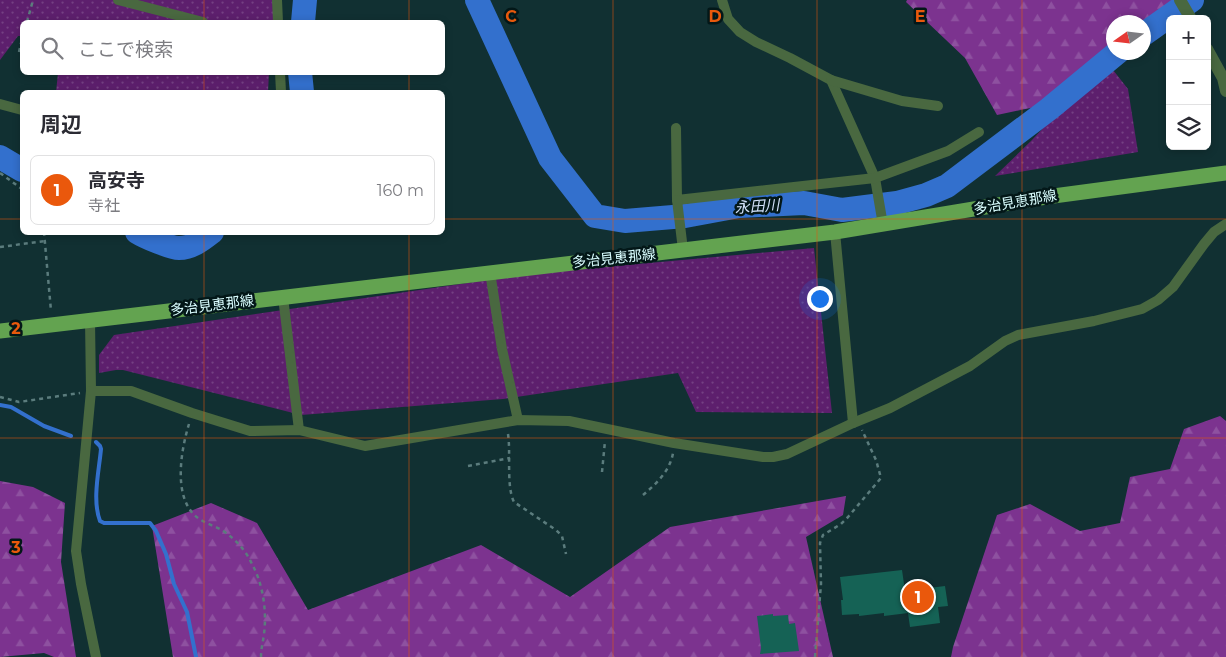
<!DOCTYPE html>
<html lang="ja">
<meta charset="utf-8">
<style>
:root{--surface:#fff;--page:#f7f7f7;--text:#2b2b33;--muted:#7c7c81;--line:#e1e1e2;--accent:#ea580c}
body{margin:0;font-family:Montserrat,"Noto Sans JP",sans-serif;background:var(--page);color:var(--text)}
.controls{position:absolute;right:15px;top:15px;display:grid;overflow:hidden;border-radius:8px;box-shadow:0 2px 8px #0003}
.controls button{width:45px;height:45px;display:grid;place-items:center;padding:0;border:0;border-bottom:1px solid var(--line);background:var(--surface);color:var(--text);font:25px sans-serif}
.compass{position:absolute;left:1106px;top:15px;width:45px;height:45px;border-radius:50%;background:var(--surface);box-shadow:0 2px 8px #0003;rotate:256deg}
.you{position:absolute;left:819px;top:298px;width:18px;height:18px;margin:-12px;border:4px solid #fff;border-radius:50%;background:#1a73e8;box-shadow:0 0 0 8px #1a73e833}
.badge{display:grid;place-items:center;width:32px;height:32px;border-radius:50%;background:var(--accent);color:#fff;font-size:16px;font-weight:700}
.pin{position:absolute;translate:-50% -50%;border:2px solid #fff;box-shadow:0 1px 5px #0006}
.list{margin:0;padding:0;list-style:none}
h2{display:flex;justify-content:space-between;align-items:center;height:65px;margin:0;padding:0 20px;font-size:21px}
h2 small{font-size:16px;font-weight:400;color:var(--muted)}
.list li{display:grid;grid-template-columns:32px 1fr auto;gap:15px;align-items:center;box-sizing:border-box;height:70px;margin:0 10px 10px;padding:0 10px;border:1px solid var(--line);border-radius:8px}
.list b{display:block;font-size:19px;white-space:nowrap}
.list p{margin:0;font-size:16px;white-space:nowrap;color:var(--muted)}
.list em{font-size:16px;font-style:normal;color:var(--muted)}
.icon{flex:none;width:28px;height:28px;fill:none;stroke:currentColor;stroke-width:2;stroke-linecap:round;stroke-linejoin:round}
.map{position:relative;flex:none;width:1226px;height:657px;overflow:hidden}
.search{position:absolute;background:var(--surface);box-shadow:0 2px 8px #0003;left:20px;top:20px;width:425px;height:55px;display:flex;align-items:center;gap:12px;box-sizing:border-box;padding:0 18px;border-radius:8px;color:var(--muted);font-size:19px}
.panel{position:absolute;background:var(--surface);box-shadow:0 2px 8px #0003;left:20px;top:90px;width:425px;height:145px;border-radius:8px}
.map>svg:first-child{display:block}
</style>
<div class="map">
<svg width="1226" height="657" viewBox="0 0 1226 657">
<defs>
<pattern id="grass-dots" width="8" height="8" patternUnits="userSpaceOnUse" patternTransform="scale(1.25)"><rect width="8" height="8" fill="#5d1f6d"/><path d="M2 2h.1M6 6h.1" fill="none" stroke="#744083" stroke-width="1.8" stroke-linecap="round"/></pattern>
<pattern id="forest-firs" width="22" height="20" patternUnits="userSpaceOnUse" patternTransform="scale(1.25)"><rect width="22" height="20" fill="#7c338f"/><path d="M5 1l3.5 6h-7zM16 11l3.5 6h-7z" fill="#8e51a0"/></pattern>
</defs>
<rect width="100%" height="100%" fill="#113032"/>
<g fill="url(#grass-dots)">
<path d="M0 0H274L273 22H22V36H18L0 60Z"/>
<path d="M1106 61 1128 89 1138 152 995 176 1031 141Z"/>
<path d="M58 73V72L269 73 268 92H56Z"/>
<path d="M814 248 832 413 696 412 678 373 503 399 301 415 123 370H116L99 373V355L114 335 528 274Z"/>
</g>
<g fill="url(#forest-firs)">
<path d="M907 0H1199L1172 19H1170V21L1144 39V22H1114V52L1125 53 1054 103 997 115 965 58 906 2Z"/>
<path d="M1220 416 1226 421V657H951L953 647 997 515 1030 504 1080 531 1120 523 1130 477 1170 469 1184 429Z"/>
<path d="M0 481 33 487 65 503 61 562 76 657H54L44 653 0 657Z"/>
<path d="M846 496 843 515 806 537 833 657H173L152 526 211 503 257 523 308 610 481 545 570 597 670 527Z"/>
</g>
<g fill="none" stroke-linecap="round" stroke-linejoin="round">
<g stroke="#3370cd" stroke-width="4">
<path d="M0 405 11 407 44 426 71 436"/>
<path d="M96 442 100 446 101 449C99 471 92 500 100 521L104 523H150L156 531 166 554 174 584 187 612 196 657"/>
</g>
<g stroke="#3370cd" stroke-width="24">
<path d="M477 0 550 158 595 216 625 221 685 216 739 206 804 203 842 210 897 203 926 195 947 186 1049 109 1118 52"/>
<path d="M303 22 305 0"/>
<path d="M1144 34 1192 0"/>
<path d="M300 72 302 92"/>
<path d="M0 157 22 170"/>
<path d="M137 232C145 237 171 248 179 248 192 248 203 239 212 232"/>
</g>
</g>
<g fill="#156255">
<path d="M902 570 905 591 945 586 948 606 938 607 940 623 910 627 908 613 884 616V613L859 616V614L842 615 841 600H843L840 577Z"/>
<path d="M773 614V616L788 615 789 624 795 623 799 651 760 654 761 648 757 616Z"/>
</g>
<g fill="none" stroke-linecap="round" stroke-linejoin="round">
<g stroke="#5b7c7d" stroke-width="2.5" stroke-dasharray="4 4" stroke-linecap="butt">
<path d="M27 22 33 0"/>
<path d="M19 52 22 39"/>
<path d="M0 173 22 189"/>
<path d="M44 232 51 311"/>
<path d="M0 247 45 241"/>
<path d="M0 397 19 402 80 393"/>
<path d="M189 424C181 450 172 499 198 518 205 523 214 526 222 530 235 539 245 549 252 564 263 584 267 611 264 634 263 642 261 649 261 657"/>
<path d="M508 434C511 453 506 486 514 502L556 530 562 536 566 554"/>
<path d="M468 466 510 458"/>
<path d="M602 472 605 441"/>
<path d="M643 495C656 484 670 471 673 453"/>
<path d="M815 657 821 584 820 543 823 535 841 524 848 517 881 478 876 460 862 430"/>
</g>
<g stroke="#496840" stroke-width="10">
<path d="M118 0 203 22"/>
<path d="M277 0 278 22"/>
<path d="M722 0 728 19 740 32 756 42 790 58 831 80 875 178 883 225"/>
<path d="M280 72 281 92"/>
<path d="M831 80 902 101 938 106"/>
<path d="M0 104 22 110"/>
<path d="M676 128 677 200 875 178 948 151 979 132"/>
<path d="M677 200 683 250"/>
<path d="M835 232 853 423"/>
<path d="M490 272 502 349 518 420"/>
<path d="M283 297 299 430"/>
<path d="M90 320 91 391 76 551 81 584 96 657"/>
<path d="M91 391H131L192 413 250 431 299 430 365 446 518 420 569 421 674 443 763 457H773L787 454 853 423 890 408 970 366 1005 341 1018 335 1094 321 1142 309 1158 300 1173 287 1204 244 1214 232 1226 224"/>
</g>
<g stroke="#496840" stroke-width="12">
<path d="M1180 0 1191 19"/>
<path d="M1207 49 1223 78 1226 91"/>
</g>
<path stroke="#63a350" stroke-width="15" d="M0 331 835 232 1046 197 1226 173"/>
</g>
<path fill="none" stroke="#e8590c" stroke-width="1" stroke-opacity="0.55" d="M204 0V22M409 0V22M613 0V657M817 0V657M1022 0V657M204 72V92M409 72V92M0 219H22M442 219H1226M204 232V657M409 232V657M0 438H1226"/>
<g text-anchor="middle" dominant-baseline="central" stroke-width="5" stroke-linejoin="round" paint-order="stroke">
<g font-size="14" fill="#d9fdfe" stroke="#031718">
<text transform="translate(1015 202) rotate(-10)">多治見恵那線</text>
<text transform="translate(614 258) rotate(-6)">多治見恵那線</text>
<text transform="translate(212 305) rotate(-7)">多治見恵那線</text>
</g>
<g font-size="15" font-style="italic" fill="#d1e0f9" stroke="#031718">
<text transform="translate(757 206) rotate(-4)">永田川</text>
</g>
</g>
<g font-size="16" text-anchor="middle" font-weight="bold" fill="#e8590c" stroke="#031718" stroke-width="5" stroke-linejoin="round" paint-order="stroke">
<text x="511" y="22">C</text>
<text x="715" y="22">D</text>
<text x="920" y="22">E</text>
<text x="16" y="334">2</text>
<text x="16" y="553">3</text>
</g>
</svg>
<div class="controls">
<button>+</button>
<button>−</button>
<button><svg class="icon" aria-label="layers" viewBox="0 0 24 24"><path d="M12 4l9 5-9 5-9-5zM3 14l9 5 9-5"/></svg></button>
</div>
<svg class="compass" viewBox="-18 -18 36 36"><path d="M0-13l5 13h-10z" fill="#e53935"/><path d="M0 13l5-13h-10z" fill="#7c7c81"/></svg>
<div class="you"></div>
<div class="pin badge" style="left:918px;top:597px">1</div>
<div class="search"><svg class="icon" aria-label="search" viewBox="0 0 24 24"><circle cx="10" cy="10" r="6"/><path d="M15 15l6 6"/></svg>ここで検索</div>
<section class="panel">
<h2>周辺<small></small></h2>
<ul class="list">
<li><span class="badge">1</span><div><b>高安寺</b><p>寺社</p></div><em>160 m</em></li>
</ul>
</section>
</div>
